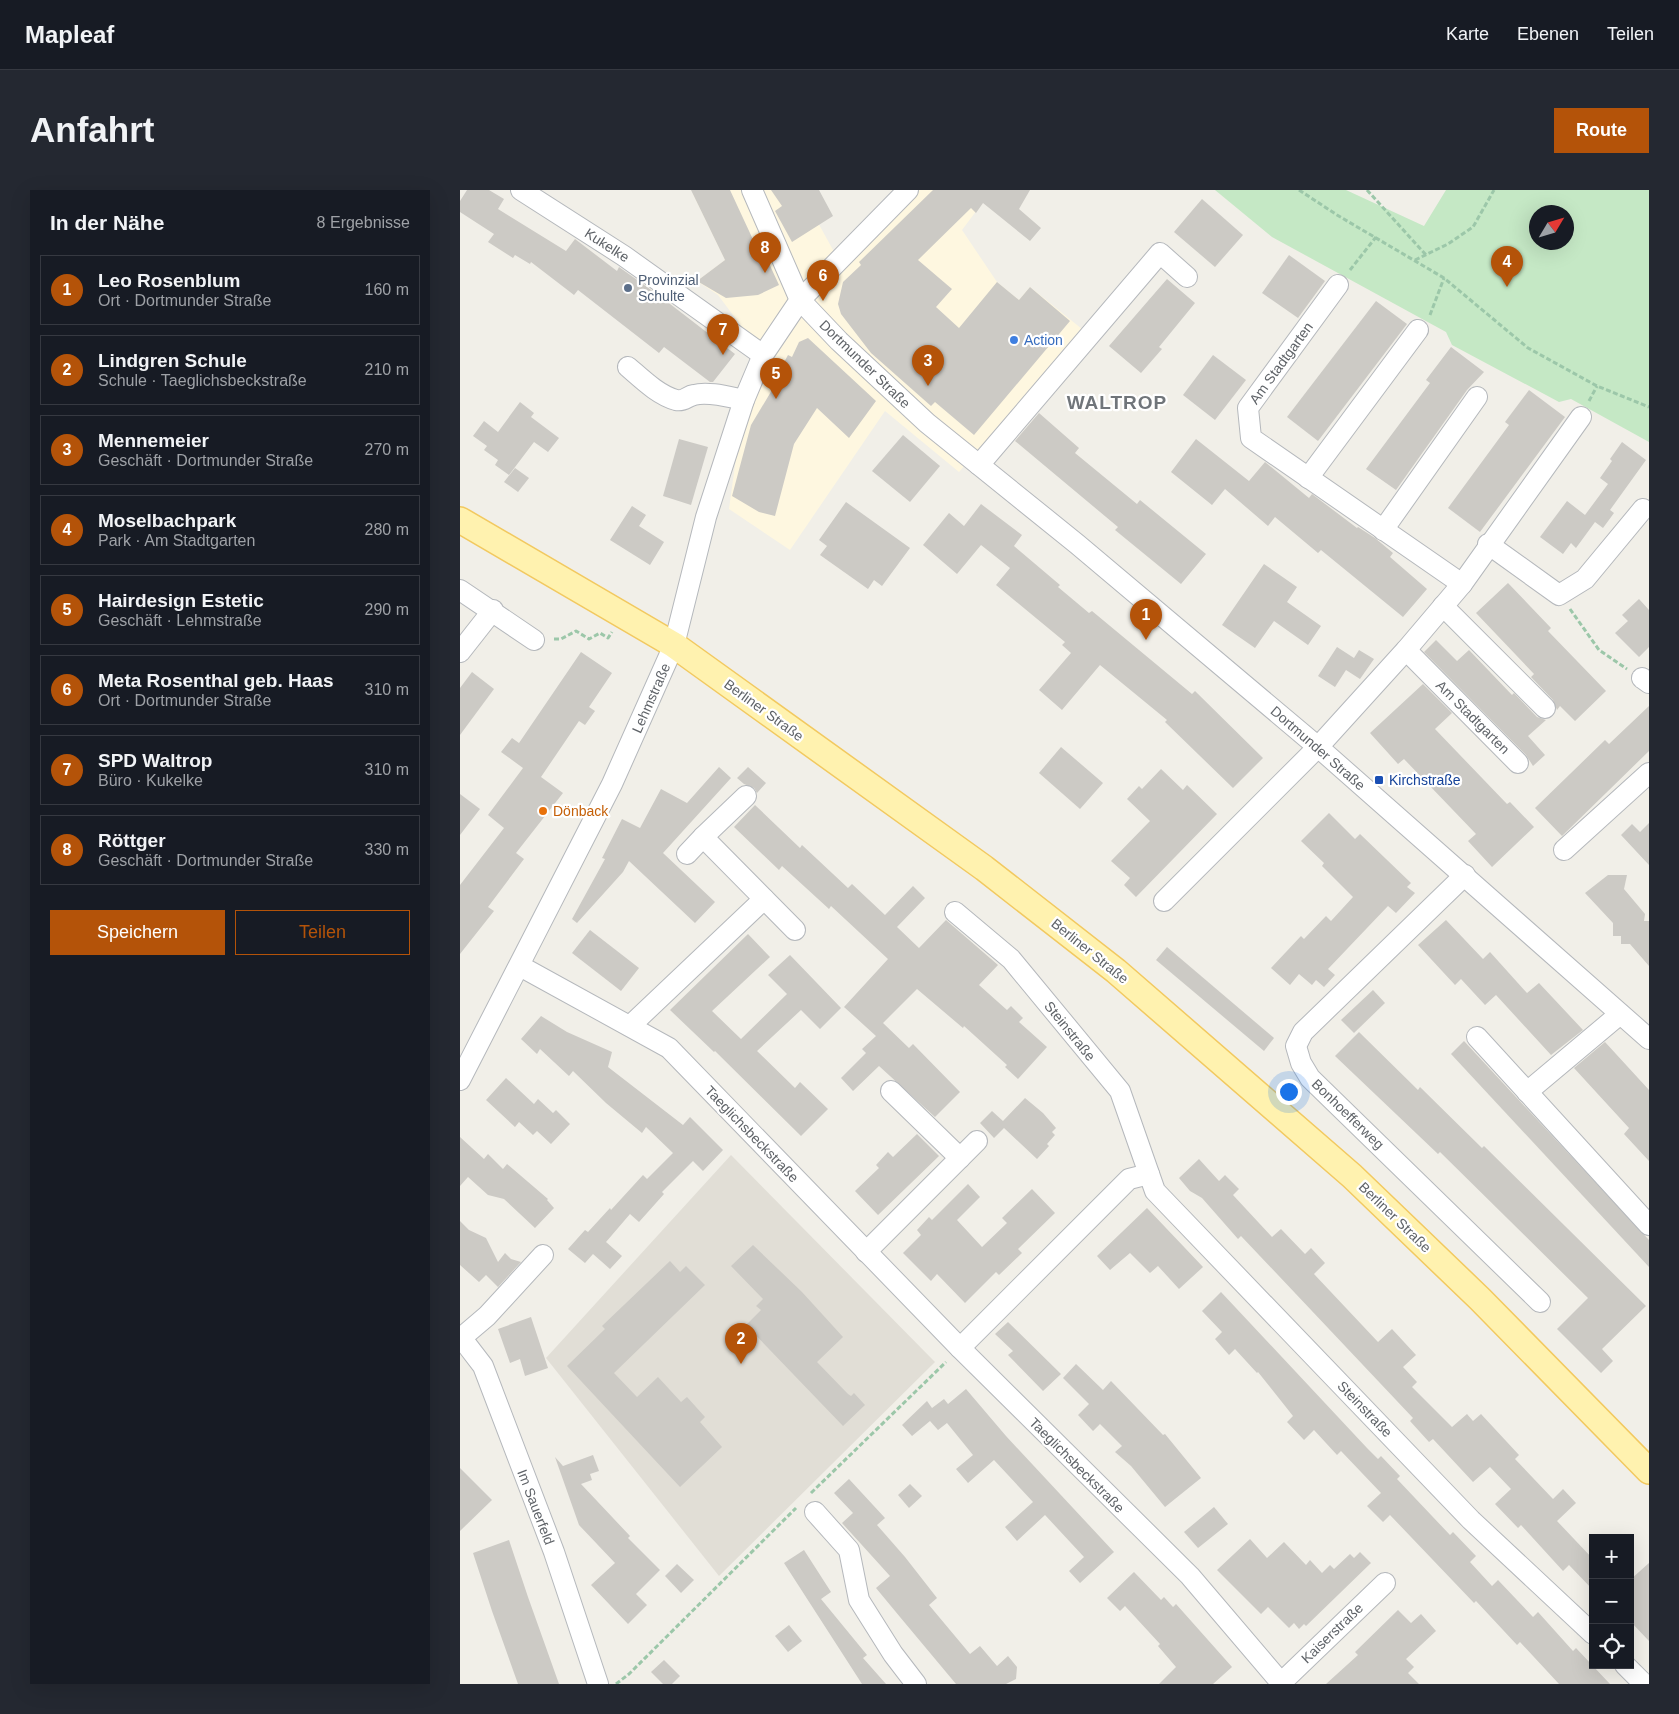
<!DOCTYPE html>
<html lang="de">
<meta charset="utf-8">
<style>
:root{--surface:#171b24;--page:#242831;--text:#f1f3f6;--muted:#9ea1a6;--line:#363941;--accent:#b45309}
body{margin:0;font-family:Arial,sans-serif;background:var(--page);color:var(--text)}
.controls{position:absolute;right:15px;bottom:15px;display:grid;overflow:hidden;border-radius:0px;box-shadow:0 5px 20px #0002}
.controls button{width:45px;height:45px;display:grid;place-items:center;padding:0;border:0;border-bottom:1px solid var(--line);background:var(--surface);color:var(--text);font:25px sans-serif}
.compass{position:absolute;left:1069px;top:15px;width:45px;height:45px;border-radius:50%;background:var(--surface);box-shadow:0 5px 20px #0002;rotate:52deg}
.you{position:absolute;left:828px;top:901px;width:18px;height:18px;margin:-12px;border:4px solid #fff;border-radius:50%;background:#1a73e8;box-shadow:0 0 0 8px #1a73e833}
.badge{display:grid;place-items:center;width:32px;height:32px;border-radius:50%;background:var(--accent);color:#fff;font-size:16px;font-weight:700}
.pin{position:absolute;translate:-50% -41px;filter:drop-shadow(0 1px 2px #0008)}
.pin::after{content:'';position:absolute;top:26px;width:18px;height:15px;background:inherit;clip-path:polygon(0 0,100% 0,50% 100%)}
.list{margin:0;padding:0;list-style:none}
h2{display:flex;justify-content:space-between;align-items:center;height:65px;margin:0;padding:0 20px;font-size:21px}
h2 small{font-size:16px;font-weight:400;color:var(--muted)}
.list li{display:grid;grid-template-columns:32px 1fr auto;gap:15px;align-items:center;box-sizing:border-box;height:70px;margin:0 10px 10px;padding:0 10px;border:1px solid var(--line);border-radius:0px}
.list b{display:block;font-size:19px;white-space:nowrap}
.list p{margin:0;font-size:16px;white-space:nowrap;color:var(--muted)}
.list em{font-size:16px;font-style:normal;color:var(--muted)}
.actions{display:flex;gap:10px;padding:15px 20px}
.actions a{flex:1;padding:11px 0;border:1px solid var(--accent);border-radius:0px;text-align:center;font-size:18px;color:var(--accent)}
.actions .main{background:var(--accent);color:#fff}
.icon{flex:none;width:28px;height:28px;fill:none;stroke:currentColor;stroke-width:2;stroke-linecap:round;stroke-linejoin:round}
.map{position:relative;flex:none;width:1189px;height:1494px;overflow:hidden;border-radius:0px}
header{display:flex;align-items:center;gap:30px;box-sizing:border-box;height:70px;padding:0 25px;background:var(--surface);border-bottom:1px solid var(--line)}
header strong{font-size:24px}
nav{display:flex;gap:28px;margin-inline-start:auto;font-size:18px}
.intro{display:flex;align-items:center;justify-content:space-between;box-sizing:border-box;height:120px;padding:0 30px}
h1{margin:0;font-size:35px}
.button{padding:12px 22px;border-radius:0px;background:var(--accent);color:#fff;font-size:18px;font-weight:700}
main{display:flex;gap:30px;padding:0 30px}
aside{flex:1;background:var(--surface);border-radius:0px;box-shadow:0 5px 20px #0002}
.map>svg:first-child{display:block}
</style>
<header>
<strong>Mapleaf</strong>
<nav><a>Karte</a><a>Ebenen</a><a>Teilen</a></nav>
</header>
<div class="intro"><h1>Anfahrt</h1><a class="button">Route</a></div>
<main>
<aside>
<h2>In der Nähe<small>8 Ergebnisse</small></h2>
<ul class="list">
<li><span class="badge">1</span><div><b>Leo Rosenblum</b><p>Ort · Dortmunder Straße</p></div><em>160 m</em></li>
<li><span class="badge">2</span><div><b>Lindgren Schule</b><p>Schule · Taeglichsbeckstraße</p></div><em>210 m</em></li>
<li><span class="badge">3</span><div><b>Mennemeier</b><p>Geschäft · Dortmunder Straße</p></div><em>270 m</em></li>
<li><span class="badge">4</span><div><b>Moselbachpark</b><p>Park · Am Stadtgarten</p></div><em>280 m</em></li>
<li><span class="badge">5</span><div><b>Hairdesign Estetic</b><p>Geschäft · Lehmstraße</p></div><em>290 m</em></li>
<li><span class="badge">6</span><div><b>Meta Rosenthal geb. Haas</b><p>Ort · Dortmunder Straße</p></div><em>310 m</em></li>
<li><span class="badge">7</span><div><b>SPD Waltrop</b><p>Büro · Kukelke</p></div><em>310 m</em></li>
<li><span class="badge">8</span><div><b>Röttger</b><p>Geschäft · Dortmunder Straße</p></div><em>330 m</em></li>
</ul>
<div class="actions"><a class="main">Speichern</a><a>Teilen</a></div>
</aside>
<div class="map">
<svg width="1189" height="1494" viewBox="0 0 1189 1494">
<rect width="100%" height="100%" fill="#f1efe8"/>
<path fill="#fef7e0" d="M235 0H340L378 69 448 0H532L502 40 537 92 559 110 570 97 622 139 499 282 425 221 330 360 269 319 284 210 303 165 258 105 237 91 265 70 233 4Z"/>
<path fill="#e1ded6" d="M271 965 475 1172 259 1386 86 1168Z"/>
<path fill="#c5e8c5" fill-rule="evenodd" d="M755 0H886L964 36 986 0H1189V252L1111 209 1099 212 992 155 986 142 812 47ZM1076 22H1106V52H1076Z"/>
<g fill="#cccac5">
<path d="M7 0H29L44 9 38 19 106 61 115 49 157 81 159 77 201 107 275 164 253 192H250L204 157 199 163 118 100 114 105 71 72 70 74 55 65 53 68 28 52 34 44 0 22V11Z"/>
<path d="M231 0H270L296 56 300 54 319 95 298 105 266 108 237 91 265 70Z"/>
<path d="M311 0H359L373 26 332 52 315 21 322 16Z"/>
<path d="M473 0H570L559 19 581 38 570 51 523 13 516 23 511 18 458 70 492 99 476 117 499 138 537 92 559 110 570 97 610 131 514 245 475 212 471 216 411 163 381 124 378 114 383 92 401 75 399 72Z"/>
<path d="M742 9 783 45 755 77 714 42Z"/>
<path d="M829 65 865 91 838 128 802 103Z"/>
<path d="M707 89 735 113 699 157 702 159 681 183 649 156Z"/>
<path d="M916 111 947 134 858 251 827 227Z"/>
<path d="M348 148 416 211 389 248 357 218 334 254 315 326 299 322 272 306 291 235 324 180 321 178 328 165 332 167 339 152Z"/>
<path d="M991 157 1024 182 1007 200 936 300 906 279 970 193 966 190Z"/>
<path d="M753 165 786 190 755 230 723 205Z"/>
<path d="M1069 200 1105 227 1020 342 988 318 1049 235 1045 232Z"/>
<path d="M60 212 74 223 71 227 99 248 88 262 74 252 49 285 35 275 38 270 24 260 27 256 13 246 24 231 38 242Z"/>
<path d="M579 223 619 258 615 263 677 314 680 310 746 364 721 394 655 340 658 337 555 251Z"/>
<path d="M443 245 480 276 450 312 412 281Z"/>
<path d="M219 249 248 257 231 315 203 306Z"/>
<path d="M736 249 789 291 805 272 849 308 852 304 897 338 898 337 915 348 933 363 930 367 967 399 943 427 861 360 858 363 815 327 808 336 765 299 752 315 711 282Z"/>
<path d="M1162 252 1186 270 1150 320 1154 323 1143 338 1135 332 1116 358 1111 353 1103 364 1080 347 1107 311 1125 325 1148 294 1140 288 1152 271 1150 269Z"/>
<path d="M55 278 69 288 58 302 44 292Z"/>
<path d="M386 312 450 358 422 396 414 390 408 399 360 365 367 356 359 350Z"/>
<path d="M521 314 562 345 554 356 600 395 598 397 629 423 632 421 732 504 735 501 803 568 773 598 705 532 707 530 640 475 602 520 579 500 611 463 602 455 605 452 536 395 550 378 521 355 497 384 463 355 489 323 504 336Z"/>
<path d="M172 316 186 325 179 336 204 352 190 375 150 350Z"/>
<path d="M804 374 837 397 827 412 861 436 848 455 814 431 795 458 762 435Z"/>
<path d="M1048 393 1091 438 1088 441 1146 501 1115 531 1100 516 1097 520 1093 510 1071 487 1074 484 1016 423Z"/>
<path d="M1179 409 1189 420V457L1179 467 1155 443 1168 431 1162 425Z"/>
<path d="M976 450 997 471 1009 460 1052 505 1054 503 1077 527 1086 530 1068 546 1085 565 1073 576 1066 565 964 462Z"/>
<path d="M877 457 894 468 899 460 914 469 900 489 886 480 875 497 858 486Z"/>
<path d="M121 462 152 483 129 517 135 521 125 535 119 531 81 587 103 603 56 663 64 669 28 717 34 721 0 764V695L44 638 28 625 63 578 41 562 52 548 59 553Z"/>
<path d="M12 482 34 499 0 545V498Z"/>
<path d="M963 494 992 523 975 539 1047 614 1050 612 1074 637 1032 677 1008 651 1016 644 944 569 938 574 910 543Z"/>
<path d="M1189 516V561L1102 646 1075 618 1145 550 1149 554Z"/>
<path d="M601 557 643 593 620 619 579 583Z"/>
<path d="M259 577 271 588 203 663 255 712 235 733 169 671 163 682 117 733 112 729 145 669 142 668 162 629 180 638 201 599 227 613Z"/>
<path d="M288 577 306 593 297 603 294 598 284 594 277 588Z"/>
<path d="M701 579 723 600 727 595 757 624 676 707 664 695 670 688 651 671 690 631 667 609 679 596 682 599Z"/>
<path d="M0 604 20 619 0 645Z"/>
<path d="M295 615 340 658 342 655 388 698 392 694 425 725 453 696 465 708 437 737 459 758 486 730 538 775 519 795 547 820 551 816 563 828 559 832 587 857 558 889 545 877 547 875 504 836 503 838 457 799 423 833 449 858 453 854 500 902 475 927 419 876 393 901 381 888 406 863 402 859 416 846 384 817 428 769 371 716 369 719 322 676 319 680 274 637Z"/>
<path d="M869 623 895 649 900 644 951 693 947 697 955 703 936 723 928 716 907 738 868 779 875 785 864 797 856 790 852 795 839 784 830 795 811 778 841 746 844 749 866 726 871 731 893 707 862 676 864 673 841 651Z"/>
<path d="M1189 633V675L1161 645 1172 634 1180 642Z"/>
<path d="M1148 685H1167L1164 699 1185 724 1184 731H1189V776L1170 754H1161V746H1153V733L1125 703Z"/>
<path d="M986 730 1023 769 1030 762 1067 803 1079 793 1123 840 1091 865 1036 805 1025 815 1001 789 995 795 958 755Z"/>
<path d="M130 740 179 778 161 801 112 763Z"/>
<path d="M288 744 310 767 252 821 281 849 327 804 308 785 330 765 381 818 360 839 341 820 297 861 335 898 340 892 368 919 341 946 255 861 254 862 210 820Z"/>
<path d="M707 757 814 848 804 861 696 770Z"/>
<path d="M913 800 925 813 894 843 881 830Z"/>
<path d="M81 826 107 842 152 862 148 877 223 935 230 927 263 960 243 981 233 971 202 1002 204 1004 179 1032 170 1024 146 1052 162 1066 150 1079 133 1064 125 1073 108 1059 125 1040 128 1042 150 1018 151 1020 183 985 187 989 213 963 186 937 182 943 146 913 113 881 109 886 80 859 77 864 61 849Z"/>
<path d="M899 842 958 900 960 897 1022 958 1024 956 1186 1116 1142 1159 1153 1171 1141 1183 1097 1139 1128 1108 980 962 978 964 875 866Z"/>
<path d="M1004 851 1189 1050V1077L991 864Z"/>
<path d="M1145 852 1189 900V971L1164 944 1169 938 1114 878Z"/>
<path d="M46 888 74 914 78 909 93 923 96 920 110 934 91 954 77 941 73 945 59 932 55 937 26 910Z"/>
<path d="M565 908 583 923 596 938 592 942 595 945 587 954 589 956 577 969 544 938 534 948 520 933 532 921 543 931Z"/>
<path d="M457 944 479 966 418 1025 395 1001 419 978 416 975 428 962 433 967Z"/>
<path d="M0 947 24 969 28 964 43 979 47 974 88 1009 87 1010 94 1018 75 1038 44 1009 28 1005 8 987 0 996Z"/>
<path d="M739 969 759 991 765 985 779 999 773 1005 812 1047 821 1039 845 1064 851 1058 865 1073 854 1084 918 1152 932 1139 956 1165 943 1177 957 1192 952 1197 992 1237 1007 1224 1013 1231 1021 1224 1059 1265 1055 1269 1093 1309 1103 1299 1116 1313 1097 1331 1133 1369V1400L1109 1375 1103 1381 1061 1335 1058 1338 1035 1314 1051 1299 1030 1277 1013 1292 973 1249 969 1252 950 1231 953 1228 818 1085 781 1046 778 1049 742 1008 730 1001 719 988Z"/>
<path d="M508 994 520 1007 497 1030 522 1057 547 1033 542 1028 572 999 595 1023 558 1059 562 1063 539 1085 536 1082 505 1113 477 1084 471 1091 443 1063 461 1045 457 1040 469 1027 472 1030Z"/>
<path d="M687 1018 743 1077 719 1099 698 1076 690 1083 670 1063 650 1080 637 1066Z"/>
<path d="M0 1031 9 1040 26 1048 38 1072 45 1063 51 1069 61 1072 38 1097 26 1085 19 1092 0 1075Z"/>
<path d="M293 1055 342 1102 383 1147 357 1172 388 1204 391 1206 394 1203 405 1215 383 1236 286 1135 301 1120 296 1116 303 1109 271 1076Z"/>
<path d="M210 1071 220 1082 226 1076 245 1095 154 1183 177 1207 198 1187 221 1212 227 1207 245 1227 240 1232 262 1257 220 1297 107 1176 145 1139 142 1136Z"/>
<path d="M761 1102 907 1258 918 1269 921 1266 940 1286 937 1289 990 1345 993 1342 1016 1366 1010 1372 1032 1396 1038 1390 1073 1427 1078 1422 1113 1461 1116 1458 1150 1494H1099L1060 1452 1057 1455 1016 1411 1014 1413 930 1325 923 1332 907 1316 921 1303 881 1261 877 1265 854 1240 844 1250 827 1232 833 1226 798 1182 797 1183 775 1159 769 1165 755 1149 762 1142 742 1121Z"/>
<path d="M71 1127 88 1178 65 1186 60 1169 50 1173 38 1139Z"/>
<path d="M548 1132 601 1184 583 1201 548 1165 553 1161 535 1144Z"/>
<path d="M616 1174 643 1200 651 1191 703 1245 705 1244 741 1288 705 1317 671 1276 655 1262 662 1256 640 1234 633 1241 618 1225 629 1214 603 1188Z"/>
<path d="M506 1199 546 1246 654 1362 620 1393 609 1381 624 1367 585 1325 557 1351 545 1337 573 1312 534 1270 508 1293 496 1279 513 1265 487 1233 478 1240 470 1231 452 1246 442 1235 467 1211 472 1218 484 1209 488 1214Z"/>
<path d="M133 1265 139 1281 130 1284 132 1290 121 1294 170 1346 168 1348 200 1380 176 1404 187 1415 168 1434 131 1395 155 1373 119 1335 95 1267 103 1276Z"/>
<path d="M0 1278 32 1310 0 1341Z"/>
<path d="M389 1289 425 1328 417 1335 445 1367 477 1408 469 1415 510 1464 520 1456 537 1476 548 1466 557 1477 556 1489 546 1494H496L440 1427 416 1398 430 1386 382 1333 393 1323 374 1303Z"/>
<path d="M450 1294 462 1306 449 1318 438 1305Z"/>
<path d="M754 1317 768 1334 738 1358 724 1342Z"/>
<path d="M790 1349 807 1368 824 1352 846 1375 850 1370 862 1383 870 1375 874 1379 890 1364 894 1368 900 1362 911 1373 846 1436 844 1434 839 1439 834 1433 829 1438 808 1417 801 1424 757 1380Z"/>
<path d="M49 1350 68 1407 99 1494H58L32 1421 13 1363Z"/>
<path d="M344 1360 371 1402 361 1409 407 1465 403 1468 426 1494H402L324 1373Z"/>
<path d="M1189 1373V1451L1170 1431V1390Z"/>
<path d="M217 1374 234 1390 221 1403 205 1386Z"/>
<path d="M674 1382 701 1410 704 1407 713 1417 716 1414 772 1477 753 1494H699L716 1477 698 1456 700 1454 665 1416 660 1421 647 1408Z"/>
<path d="M938 1420 951 1433 961 1424 976 1441 946 1469 954 1477 948 1483 959 1494H866L898 1465 895 1462Z"/>
<path d="M329 1435 342 1451 328 1462 315 1446Z"/>
<path d="M204 1470 220 1486 212 1494H203L191 1482Z"/>
</g>
<g fill="none" stroke-linecap="round" stroke-linejoin="round">
<defs>
<g id="minor">
<path d="M61 0 164 66 303 165"/>
<path d="M292 0 340 110 379 151 467 233 617 354 858 557 1189 849"/>
<path d="M878 95 788 218 791 248 1002 394"/>
<path d="M168 177C182 189 198 205 216 210 224 212 227 206 234 205 248 201 269 207 284 210"/>
<path d="M519 275 700 63 727 87"/>
<path d="M848 288 958 140"/>
<path d="M923 340 1017 207"/>
<path d="M1028 354 1099 405 1125 389 1183 319"/>
<path d="M0 400 74 450"/>
<path d="M983 416 1085 518"/>
<path d="M946 460 1058 573"/>
<path d="M0 462 33 420"/>
<path d="M1182 488 1189 493"/>
<path d="M286 606 243 647 335 740"/>
<path d="M1104 660 1189 583"/>
<path d="M227 664 243 647"/>
<path d="M1005 685 843 842 836 856 841 873 850 888 1080 1112"/>
<path d="M704 711 858 557 946 460 1002 394 1121 227"/>
<path d="M495 722 551 769 660 901 695 1001 1011 1330 1133 1444"/>
<path d="M60 776 209 858 500 1158 730 1386 822 1494"/>
<path d="M170 836 304 709"/>
<path d="M1017 847 1189 1035"/>
<path d="M0 890 152 594 214 455 246 327 284 210 303 165 340 110 448 0"/>
<path d="M431 901 500 968"/>
<path d="M1067 902 1160 824"/>
<path d="M406 1062 517 951"/>
<path d="M0 1146 23 1176 94 1362 138 1494"/>
<path d="M1 1148 27 1126 83 1065"/>
<path d="M500 1158 669 989 689 984"/>
<path d="M355 1322 389 1360 399 1410 433 1464 456 1494"/>
<path d="M1165 1475 1184 1494"/>
<path d="M820 1494 925 1393"/>
</g>
<path id="major" d="M0 330 214 455 524 678 656 781 892 986 1020 1109 1189 1281"/>
</defs>
<use href="#minor" stroke="#b5b8bc" stroke-width="22"/>
<use href="#major" stroke="#f2c960" stroke-width="28"/>
<g stroke="#9cc7a9" stroke-width="3" stroke-dasharray="5 2.5" stroke-linecap="butt">
<path d="M839 0 877 25 984 88 1068 158 1137 196 1189 217"/>
<path d="M907 0 966 65"/>
<path d="M955 70 988 54 1013 37 1034 0"/>
<path d="M890 80 916 47"/>
<path d="M970 125 984 88"/>
<path d="M1129 211 1137 196"/>
<path d="M1110 419 1139 460 1167 479"/>
<path d="M94 449H101L116 441 129 449 140 443 148 448 152 442"/>
<path d="M351 1303 486 1172"/>
<path d="M156 1494 169 1484 336 1318"/>
</g>
<use href="#minor" stroke="#fff" stroke-width="20"/>
<use href="#major" stroke="#fff2af" stroke-width="25"/>
</g>
<circle fill="#5c6f8a" stroke="#fff" stroke-width="2" cx="168" cy="98" r="5"/>
<circle fill="#3f7fe0" stroke="#fff" stroke-width="2" cx="554" cy="150" r="5"/>
<rect fill="#1a4fb4" stroke="#fff" stroke-width="2" x="914" y="585" width="10" height="10" rx="2.5"/>
<circle fill="#e8710a" stroke="#fff" stroke-width="2" cx="83" cy="621" r="5"/>
<g text-anchor="middle" dominant-baseline="central" stroke-width="4.5" stroke-linejoin="round" paint-order="stroke">
<g font-size="14" fill="#5f6368" stroke="#fff">
<text transform="translate(147 55) rotate(33)">Kukelke</text>
<text transform="translate(821 173) rotate(-54)">Am Stadtgarten</text>
<text transform="translate(405 174) rotate(44)">Dortmunder Straße</text>
<text transform="translate(191 508) rotate(-66)">Lehmstraße</text>
<text transform="translate(304 520) rotate(36)">Berliner Straße</text>
<text transform="translate(1013 527) rotate(45)">Am Stadtgarten</text>
<text transform="translate(858 558) rotate(41)">Dortmunder Straße</text>
<text transform="translate(630 761) rotate(39)">Berliner Straße</text>
<text transform="translate(610 841) rotate(51)">Steinstraße</text>
<text transform="translate(888 924) rotate(44)">Bonhoefferweg</text>
<text transform="translate(292 944) rotate(46)">Taeglichsbeckstraße</text>
<text transform="translate(935 1027) rotate(44)">Berliner Straße</text>
<text transform="translate(905 1219) rotate(46)">Steinstraße</text>
<text transform="translate(617 1275) rotate(45)">Taeglichsbeckstraße</text>
<text transform="translate(76 1317) rotate(69)">Im Sauerfeld</text>
<text transform="translate(872 1443) rotate(-44)">Kaiserstraße</text>
</g>
<g font-size="14" fill="#4e5e75" stroke="#fff" text-anchor="start">
<text x="178" y="90">Provinzial<tspan x="178" dy="16">Schulte</tspan></text>
</g>
<g font-size="14" fill="#366cbe" stroke="#fff" text-anchor="start">
<text x="564" y="150">Action</text>
</g>
<g font-size="14" fill="#164399" stroke="#fff" text-anchor="start">
<text x="929" y="590">Kirchstraße</text>
</g>
<g font-size="14" fill="#c56008" stroke="#fff" text-anchor="start">
<text x="93" y="621">Dönback</text>
</g>
<g font-size="19" font-weight="bold" letter-spacing="1" fill="#70757a" stroke="#fff">
<text x="657" y="212">WALTROP</text>
</g>
</g>
</svg>
<div class="controls">
<button>+</button>
<button>−</button>
<button><svg class="icon" aria-label="locate" viewBox="0 0 24 24"><circle cx="12" cy="12" r="6"/><path d="M12 2v4M12 18v4M2 12h4M18 12h4"/></svg></button>
</div>
<svg class="compass" viewBox="-18 -18 36 36"><path d="M0-13l5 13h-10z" fill="#e53935"/><path d="M0 13l5-13h-10z" fill="#9ea1a6"/></svg>
<div class="you"></div>
<div class="pin badge" style="left:686px;top:450px">1</div>
<div class="pin badge" style="left:281px;top:1174px">2</div>
<div class="pin badge" style="left:468px;top:196px">3</div>
<div class="pin badge" style="left:1047px;top:97px">4</div>
<div class="pin badge" style="left:316px;top:209px">5</div>
<div class="pin badge" style="left:363px;top:111px">6</div>
<div class="pin badge" style="left:263px;top:165px">7</div>
<div class="pin badge" style="left:305px;top:83px">8</div>
</div>
</main>
